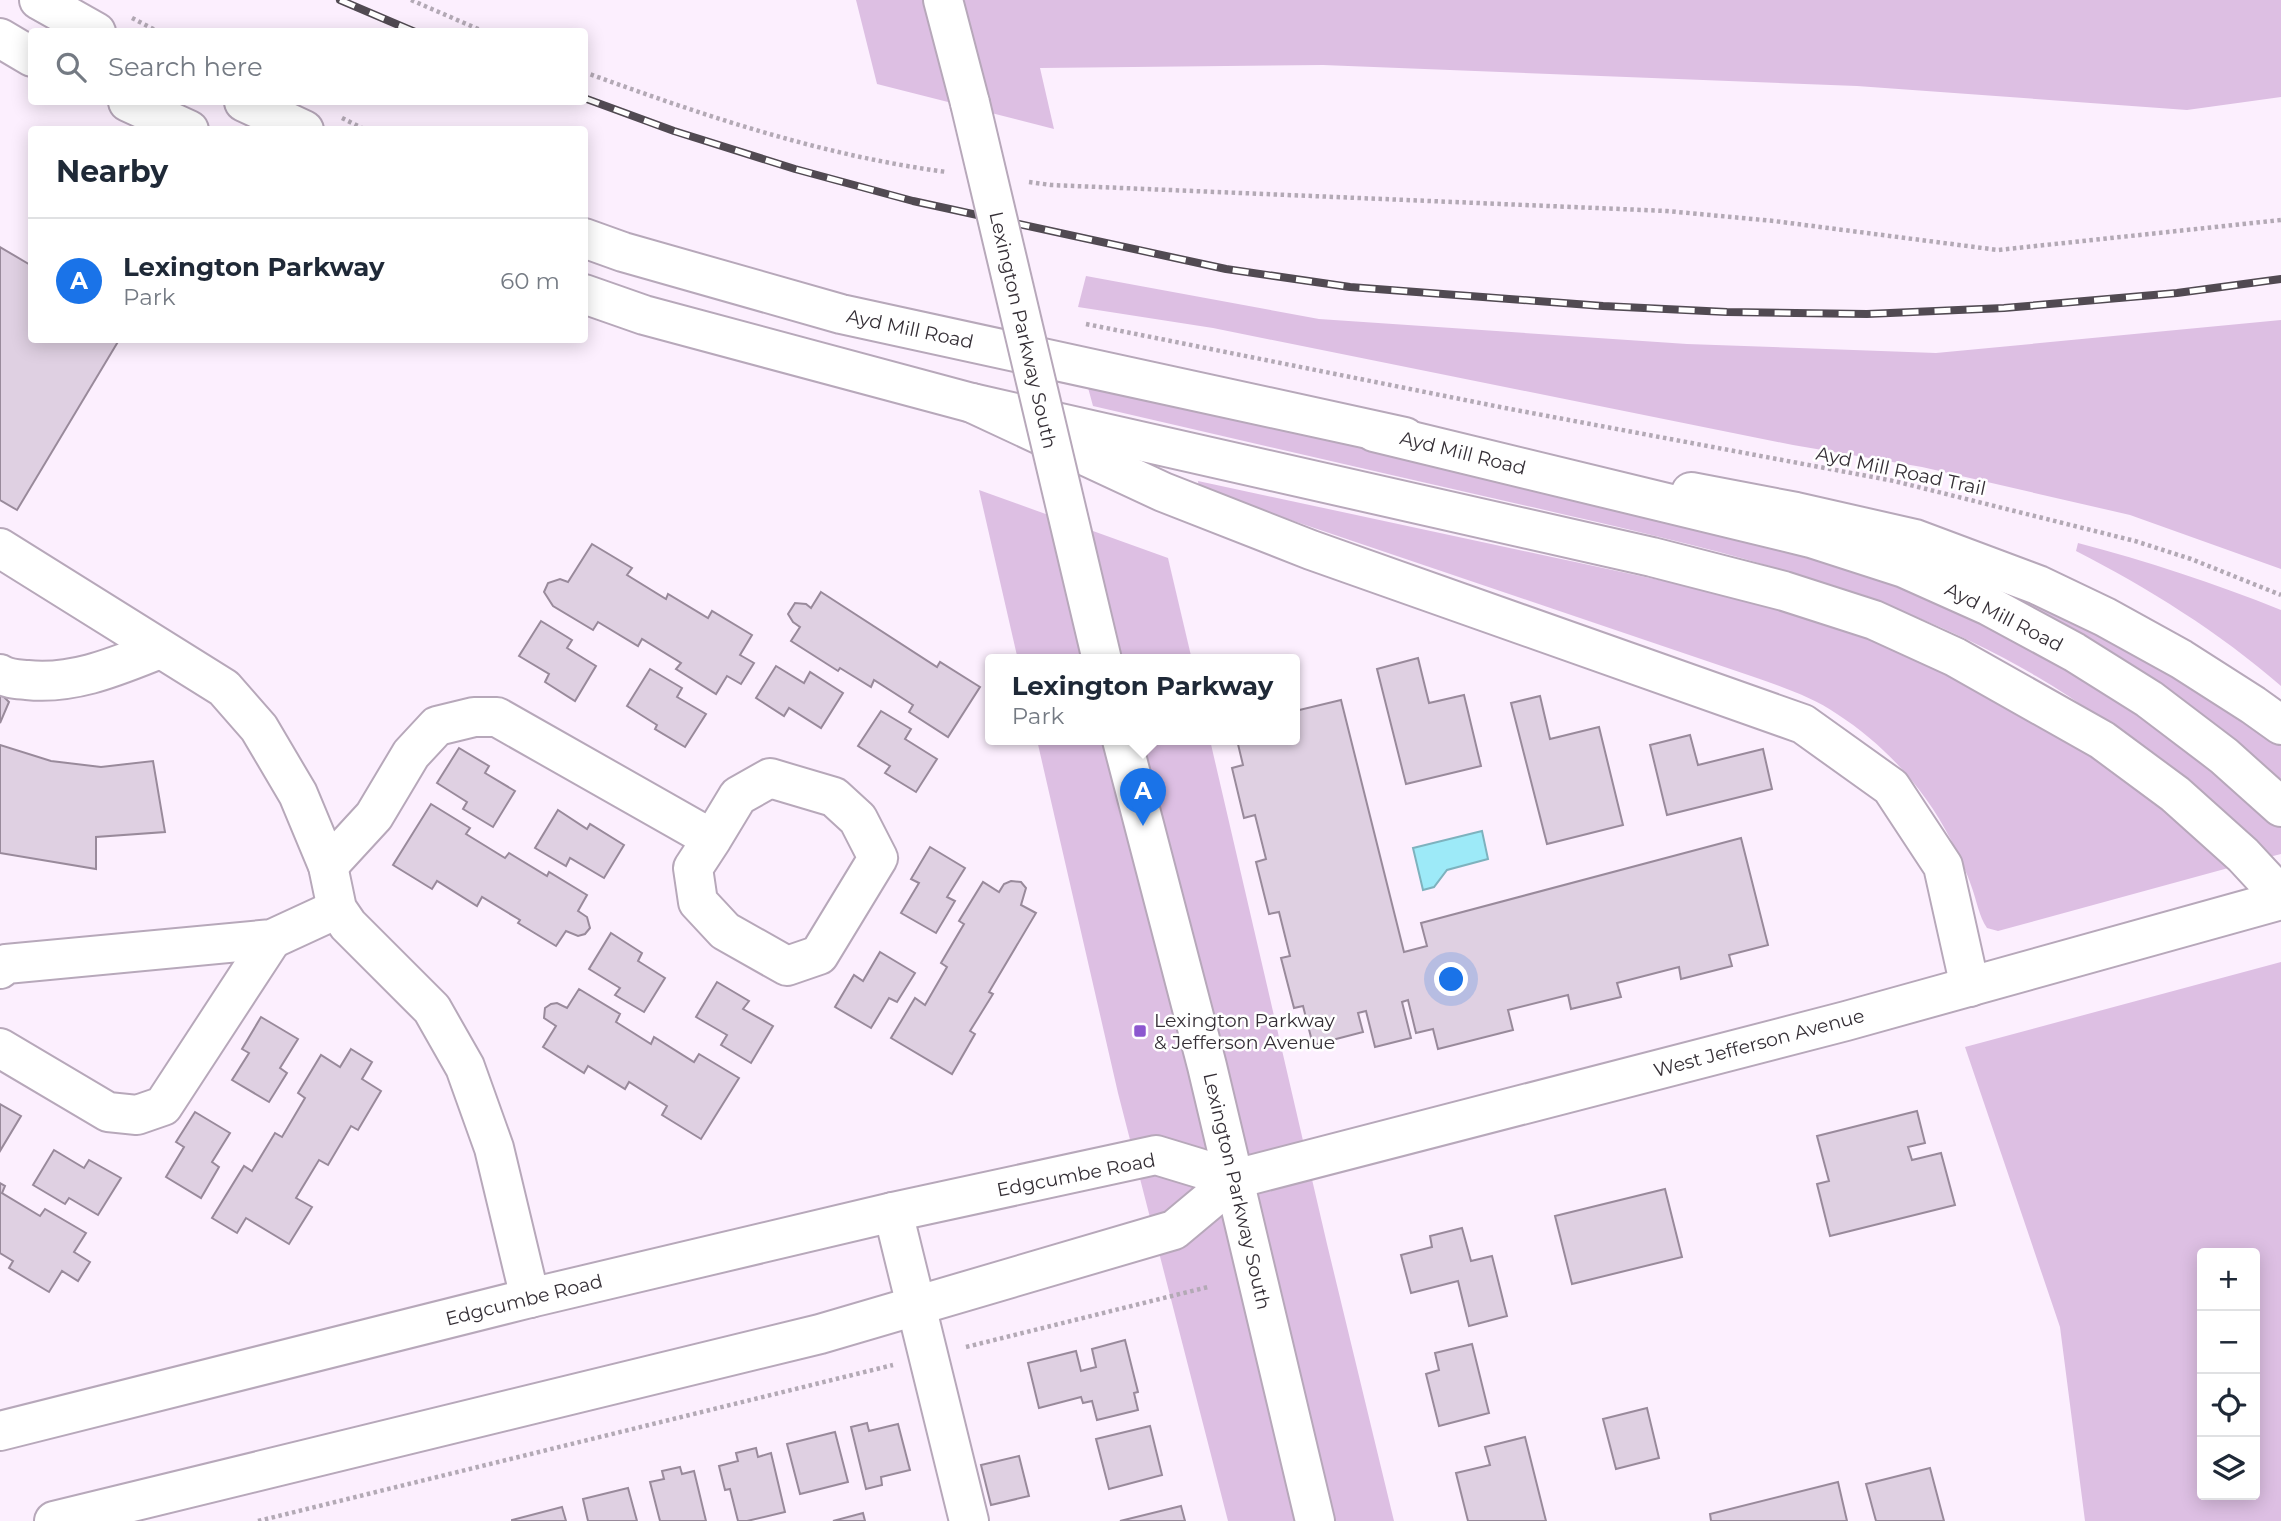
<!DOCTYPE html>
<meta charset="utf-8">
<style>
:root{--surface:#fff;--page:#f2f2f3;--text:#1f2937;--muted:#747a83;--line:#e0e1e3;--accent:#1a73e8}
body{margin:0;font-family:Montserrat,sans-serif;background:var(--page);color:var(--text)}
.controls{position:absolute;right:21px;bottom:21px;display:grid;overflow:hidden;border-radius:7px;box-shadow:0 4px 18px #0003}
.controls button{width:63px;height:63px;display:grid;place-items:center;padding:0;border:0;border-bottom:2px solid var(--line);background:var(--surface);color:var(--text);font:35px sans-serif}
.you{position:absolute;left:1452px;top:980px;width:24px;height:24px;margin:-18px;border:5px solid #fff;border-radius:50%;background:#1a73e8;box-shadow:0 0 0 10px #1a73e833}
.badge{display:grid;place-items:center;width:46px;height:46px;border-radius:50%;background:var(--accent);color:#fff;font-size:23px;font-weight:700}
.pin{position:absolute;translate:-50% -58px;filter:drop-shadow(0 2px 4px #0008)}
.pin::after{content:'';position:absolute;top:37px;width:24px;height:21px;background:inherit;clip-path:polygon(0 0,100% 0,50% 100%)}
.popup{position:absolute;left:985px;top:654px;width:315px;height:91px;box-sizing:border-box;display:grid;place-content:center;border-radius:7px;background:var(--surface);filter:drop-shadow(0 2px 5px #0005);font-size:23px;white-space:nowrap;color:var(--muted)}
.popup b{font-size:26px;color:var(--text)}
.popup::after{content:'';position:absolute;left:50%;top:100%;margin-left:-14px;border:14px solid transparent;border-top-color:var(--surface)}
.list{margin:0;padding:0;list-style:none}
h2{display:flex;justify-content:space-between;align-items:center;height:91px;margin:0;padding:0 28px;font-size:30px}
h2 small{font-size:23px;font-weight:400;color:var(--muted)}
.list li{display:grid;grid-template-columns:46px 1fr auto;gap:21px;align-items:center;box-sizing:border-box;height:126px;padding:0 28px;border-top:2px solid var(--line)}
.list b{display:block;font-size:26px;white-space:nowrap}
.list p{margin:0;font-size:23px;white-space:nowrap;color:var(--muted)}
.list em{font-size:23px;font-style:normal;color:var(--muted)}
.icon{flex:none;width:38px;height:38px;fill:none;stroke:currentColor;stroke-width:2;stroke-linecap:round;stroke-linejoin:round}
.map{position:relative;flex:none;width:2281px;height:1521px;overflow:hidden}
.search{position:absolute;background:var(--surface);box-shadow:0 4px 18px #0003;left:28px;top:28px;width:560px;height:77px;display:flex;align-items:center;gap:18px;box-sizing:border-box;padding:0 24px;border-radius:7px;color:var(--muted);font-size:26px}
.panel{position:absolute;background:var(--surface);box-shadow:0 4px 18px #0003;left:28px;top:126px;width:560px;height:217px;border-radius:7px}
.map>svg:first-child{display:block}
</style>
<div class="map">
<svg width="2281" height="1521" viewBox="0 0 2281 1521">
<rect width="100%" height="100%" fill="#fceffe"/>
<g fill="#ddbfe3" fill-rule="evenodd">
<path d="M856 0H2281V97L2187 110 1857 86 1323 65 1040 68 1054 129 877 84Z"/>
<path d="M1086 276 1319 319 1687 344 1936 353 2281 320V569L2130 515 1922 467 1793 445 1213 328 1078 307Z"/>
<path d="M1087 384 1809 545 2052 648 2281 822V854L2269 857C2194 793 2121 726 2036 676 1878 584 1708 548 1532 507 1386 474 1240 440 1093 406Z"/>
<path d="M1198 481 1724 594 1841 625 1967 678 2139 785 2232 867 1998 931 1987 928C1979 916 1977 902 1972 888 1967 872 1958 855 1951 840 1925 789 1885 745 1837 714 1812 697 1782 687 1754 677L1199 489Z"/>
<path d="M979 490 1168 558 1192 660H1018Z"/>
<path d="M2078 543C2147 561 2214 583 2281 610V686C2219 632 2148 588 2076 551Z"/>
<path d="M2004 584 2071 615 2255 725 2281 745V789L1997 593Z"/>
<path d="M1037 740H1210L1327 1244 1394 1521H1228L1118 1093Z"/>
<path d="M2281 962V1521H2085L2060 1327 1965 1047ZM2202 1253H2255V1495H2202Z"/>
</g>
<path fill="#9deaf8" stroke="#7eb2be" stroke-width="2" d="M1482 831 1488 859 1447 870 1434 887 1423 890 1413 848Z"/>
<g fill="#dfd0e2" stroke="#998a9b" stroke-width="2">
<path d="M0 247 32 266V340H119L17 510 0 500Z"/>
<path d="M592 544 632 568 627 575 666 599 668 594 708 618 712 611 752 635 740 655 754 663 741 684 727 676 716 694 676 669 681 663 642 639 638 646 598 622 593 630 553 606 544 592 548 583 560 579 568 582Z"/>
<path d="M821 592 937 667 940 662 980 687 948 737 909 712 913 705 874 680 871 687 840 668 838 671 791 641 800 627 793 622 788 614 795 603 806 604 811 608Z"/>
<path d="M541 621 572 640 567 648 596 666 575 701 545 682 549 674 519 656Z"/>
<path d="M1418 658 1429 703 1464 695 1481 766 1406 784 1377 669Z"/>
<path d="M776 666 804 683 810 672 843 693 821 728 789 708 784 716 756 698Z"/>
<path d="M650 669 682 688 677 697 706 714 685 747 655 729 657 725 627 706Z"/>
<path d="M0 693 9 702 0 723Z"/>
<path d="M1540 696 1550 739 1599 727 1623 825 1547 844 1511 703Z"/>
<path d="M1341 700 1404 952 1427 946 1421 923 1741 838 1768 945 1729 955 1732 966 1681 979 1679 967 1617 983 1621 997 1571 1009 1568 995 1508 1010 1513 1030 1438 1049 1433 1029 1416 1033 1408 1000 1402 1002 1411 1038 1375 1047 1366 1011 1358 1013 1363 1032 1313 1045 1303 1006 1294 1008 1281 958 1290 956 1279 912 1269 914 1256 862 1266 859 1255 815 1244 818 1232 768 1243 765 1237 740H1295V711Z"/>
<path d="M881 711 911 729 905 739 937 759 916 792 885 773 890 766 858 746Z"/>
<path d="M1690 735 1698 765 1763 749 1772 789 1667 815 1650 745Z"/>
<path d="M0 745 51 761 101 767 153 761 165 832 96 837V869L0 853Z"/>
<path d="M459 748 489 766 485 773 515 791 493 827 463 809 467 802 437 783Z"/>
<path d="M431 804 470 828 466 834 505 858 509 853 547 876 549 872 587 895 578 911 587 917 590 928 585 934 578 936 566 931 556 946 518 923 520 920 482 897 477 906 437 881 432 889 393 865Z"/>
<path d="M558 810 587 829 590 824 624 845 604 878 570 858 566 866 535 848Z"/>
<path d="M930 847 965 868 947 897 955 901 936 933 901 913 919 883 911 879Z"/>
<path d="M1011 881 1021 882 1026 888 1021 905 1036 913 989 992 993 994 970 1031 975 1034 952 1074 891 1038 915 998 925 1005 947 967 941 963 964 924 959 921 983 882 999 892 1004 884Z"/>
<path d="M611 933 642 953 638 961 665 978 644 1012 615 995 620 988 589 969Z"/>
<path d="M880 952 915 973 897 1002 889 998 871 1028 835 1007 854 975 863 981Z"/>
<path d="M717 982 749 1001 743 1009 773 1026 751 1063 721 1045 727 1035 696 1017Z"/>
<path d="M579 989 620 1014 616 1022 651 1044 654 1037 694 1062 699 1054 739 1078 701 1139 662 1115 667 1106 629 1082 625 1089 588 1066 584 1073 543 1047 556 1026 544 1018 545 1008 551 1004 557 1003 567 1008Z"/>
<path d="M261 1017 298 1039 280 1068 287 1073 269 1102 232 1080 249 1053 242 1049Z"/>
<path d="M351 1049 372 1062 362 1079 381 1091 358 1130 351 1126 328 1165 319 1160 296 1198 312 1207 289 1244 246 1218 237 1233 212 1218 244 1166 252 1171 275 1133 282 1137 305 1098 298 1093 321 1055 340 1067Z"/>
<path d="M0 1104 21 1116 0 1151Z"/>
<path d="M1917 1111 1925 1143 1908 1147 1912 1160 1941 1153 1955 1205 1830 1236 1817 1184 1829 1181 1817 1136Z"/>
<path d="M195 1112 230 1133 212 1162 219 1167 201 1198 166 1177 184 1147 176 1142Z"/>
<path d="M54 1150 84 1168 89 1160 121 1178 98 1215 69 1198 65 1204 33 1185Z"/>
<path d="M0 1183 5 1186 2 1193 40 1216 45 1209 86 1233 74 1252 90 1262 78 1281 62 1271 49 1292 9 1268 13 1261 0 1253Z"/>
<path d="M1665 1189 1682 1257 1572 1284 1555 1216Z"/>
<path d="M1462 1228 1471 1261 1492 1256 1507 1316 1469 1326 1458 1281 1411 1293 1401 1255 1432 1247 1430 1236Z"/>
<path d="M1125 1340 1138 1392 1134 1393 1138 1410 1097 1420 1092 1401 1083 1403 1081 1397 1039 1408 1028 1363 1076 1351 1081 1371 1096 1367 1092 1349Z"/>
<path d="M1472 1344 1489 1413 1439 1426 1426 1374 1439 1370 1435 1353Z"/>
<path d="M1647 1408 1659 1458 1616 1469 1603 1419Z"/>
<path d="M867 1423 869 1431 898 1424 910 1470 881 1477 882 1485 866 1489 851 1427Z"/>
<path d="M1150 1426 1162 1475 1109 1489 1096 1439Z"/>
<path d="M835 1432 848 1482 800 1494 787 1444Z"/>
<path d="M1525 1437 1546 1521H1468L1456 1473 1490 1465 1485 1447Z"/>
<path d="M756 1448 758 1457 771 1453 785 1512 747 1521H738L730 1489 725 1490 719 1466 738 1461 736 1453Z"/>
<path d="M1019 1456 1029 1496 991 1505 981 1465Z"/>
<path d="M680 1467 682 1474 694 1471 706 1521H660L650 1482 664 1479 662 1471Z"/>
<path d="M1930 1468 1944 1521H1876L1866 1484Z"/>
<path d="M1838 1482 1847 1521H1711L1710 1514Z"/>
<path d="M628 1488 637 1521H588L583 1499Z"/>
<path d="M1181 1506 1185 1521H1120Z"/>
<path d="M562 1507 566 1521H512V1520Z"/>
<path d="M863 1513 865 1521H833Z"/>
</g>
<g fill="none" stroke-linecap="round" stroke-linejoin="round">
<defs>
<g id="minor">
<path d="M0 548 224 688 259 728 298 794 328 866 337 909 348 925 432 1009 465 1067 494 1148 530 1298"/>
<path d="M0 674C8 679 17 679 27 680 74 685 117 666 160 649"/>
<path d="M328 866 374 816 411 754 437 726 474 717H497L712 839 693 868 698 902 725 931 787 966 819 955 878 858 858 819 834 797 770 778 738 796 712 839"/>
<path d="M0 969 6 964 272 939 337 909"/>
<path d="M0 1048 108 1112 137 1115 163 1106 272 939"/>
<path d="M893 1212 969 1521"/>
<path d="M0 1431 530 1298 893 1212 1156 1155 1235 1179"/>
<path d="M54 1521 820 1334 1174 1230 1235 1179 1846 1021 2281 900"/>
</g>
<g id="major">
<path d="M39 0 96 32"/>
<path d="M943 0 970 103"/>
<path d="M0 38 32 57"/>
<path d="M128 102 189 130"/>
<path d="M244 102 304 130"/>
<path d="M584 238 623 252 841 314 1405 437"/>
<path d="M584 294 644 315 972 403 1163 492 1311 550 1803 724 1891 787 1943 866 1970 987"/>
<path d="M1691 492 1796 512 1915 539 2038 585 2105 617 2181 659 2253 705 2281 725"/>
<path d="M1122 740 1207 1066 1315 1521"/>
</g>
<g id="highway">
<path d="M972 403 1652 557 1784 591 1874 620 1955 657 2102 740 2175 794 2243 855 2281 896"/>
<path d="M1374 432 1811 538 1904 568 1989 606 2074 652 2149 699 2224 756 2281 807"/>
</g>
</defs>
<use href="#minor" stroke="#b7a8ba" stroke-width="42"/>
<use href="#major" stroke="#b7a8ba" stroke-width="42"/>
<use href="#highway" stroke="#b7a8ba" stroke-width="42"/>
<g stroke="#b3a9b5" stroke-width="4.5" stroke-dasharray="3.5 3.5" stroke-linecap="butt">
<path d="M411 0 485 32"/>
<path d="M132 18 159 32"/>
<path d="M584 72C702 115 823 156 947 172"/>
<path d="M342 118 366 130"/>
<path d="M1029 182 1051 185 1667 211 1774 221 1998 250 2281 220"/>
<path d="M1086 324 1505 408 1894 481 2135 541 2191 559 2281 595"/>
<path d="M966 1347 1208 1287"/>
<path d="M258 1521 893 1365"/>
</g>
<use href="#minor" stroke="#fff" stroke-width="38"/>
<use href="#major" stroke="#fff" stroke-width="38"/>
<use href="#highway" stroke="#fff" stroke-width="38"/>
<defs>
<g id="rail">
<path d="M340 0 415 32"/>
<path d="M584 98 674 131 795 169 913 201 1226 269 1350 287 1603 306 1727 312 1867 314 2004 308 2177 293 2281 279"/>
</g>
</defs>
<use href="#rail" stroke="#514a52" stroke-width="8"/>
<use href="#rail" stroke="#fff" stroke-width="5" stroke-dasharray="16" stroke-linecap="butt"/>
<defs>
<path id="major-bridge" d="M970 103 1102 660"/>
</defs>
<use href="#major-bridge" stroke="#b7a8ba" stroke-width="42" stroke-linecap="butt"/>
<use href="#major-bridge" stroke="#fff" stroke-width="38"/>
</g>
<rect fill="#8c57cf" stroke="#fff" stroke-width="2.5" x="1133" y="1024" width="14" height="14" rx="3.5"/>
<g text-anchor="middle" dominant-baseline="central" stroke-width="5" stroke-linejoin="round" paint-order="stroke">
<g font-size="19" fill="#352f36" stroke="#fff">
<text transform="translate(910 329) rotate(12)">Ayd Mill Road</text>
<text transform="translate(1023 330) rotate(77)">Lexington Parkway South</text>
<text transform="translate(1463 453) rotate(14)">Ayd Mill Road</text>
<text transform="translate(1901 471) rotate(12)">Ayd Mill Road Trail</text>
<text transform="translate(2004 617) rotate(27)">Ayd Mill Road</text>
<text transform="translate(1759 1043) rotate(-15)">West Jefferson Avenue</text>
<text transform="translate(1076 1175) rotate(-11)">Edgcumbe Road</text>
<text transform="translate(1237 1191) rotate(77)">Lexington Parkway South</text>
<text transform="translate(524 1300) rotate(-14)">Edgcumbe Road</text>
</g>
<g font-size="19" fill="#352f36" stroke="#fff" text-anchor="start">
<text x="1154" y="1020">Lexington Parkway<tspan x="1154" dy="22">&amp; Jefferson Avenue</tspan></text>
</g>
</g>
</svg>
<div class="controls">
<button>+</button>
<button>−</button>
<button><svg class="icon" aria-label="locate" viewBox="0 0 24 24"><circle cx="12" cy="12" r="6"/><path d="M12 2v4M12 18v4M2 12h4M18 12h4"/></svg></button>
<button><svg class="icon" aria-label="layers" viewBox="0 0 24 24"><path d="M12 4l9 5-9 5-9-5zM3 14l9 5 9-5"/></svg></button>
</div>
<div class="you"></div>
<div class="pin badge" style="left:1143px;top:826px">A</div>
<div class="popup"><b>Lexington Parkway</b>Park</div>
<div class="search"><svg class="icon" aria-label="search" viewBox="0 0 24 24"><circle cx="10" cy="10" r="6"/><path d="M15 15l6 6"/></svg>Search here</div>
<section class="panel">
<h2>Nearby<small></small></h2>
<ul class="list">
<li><span class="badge">A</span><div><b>Lexington Parkway</b><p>Park</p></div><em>60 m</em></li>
</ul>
</section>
</div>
